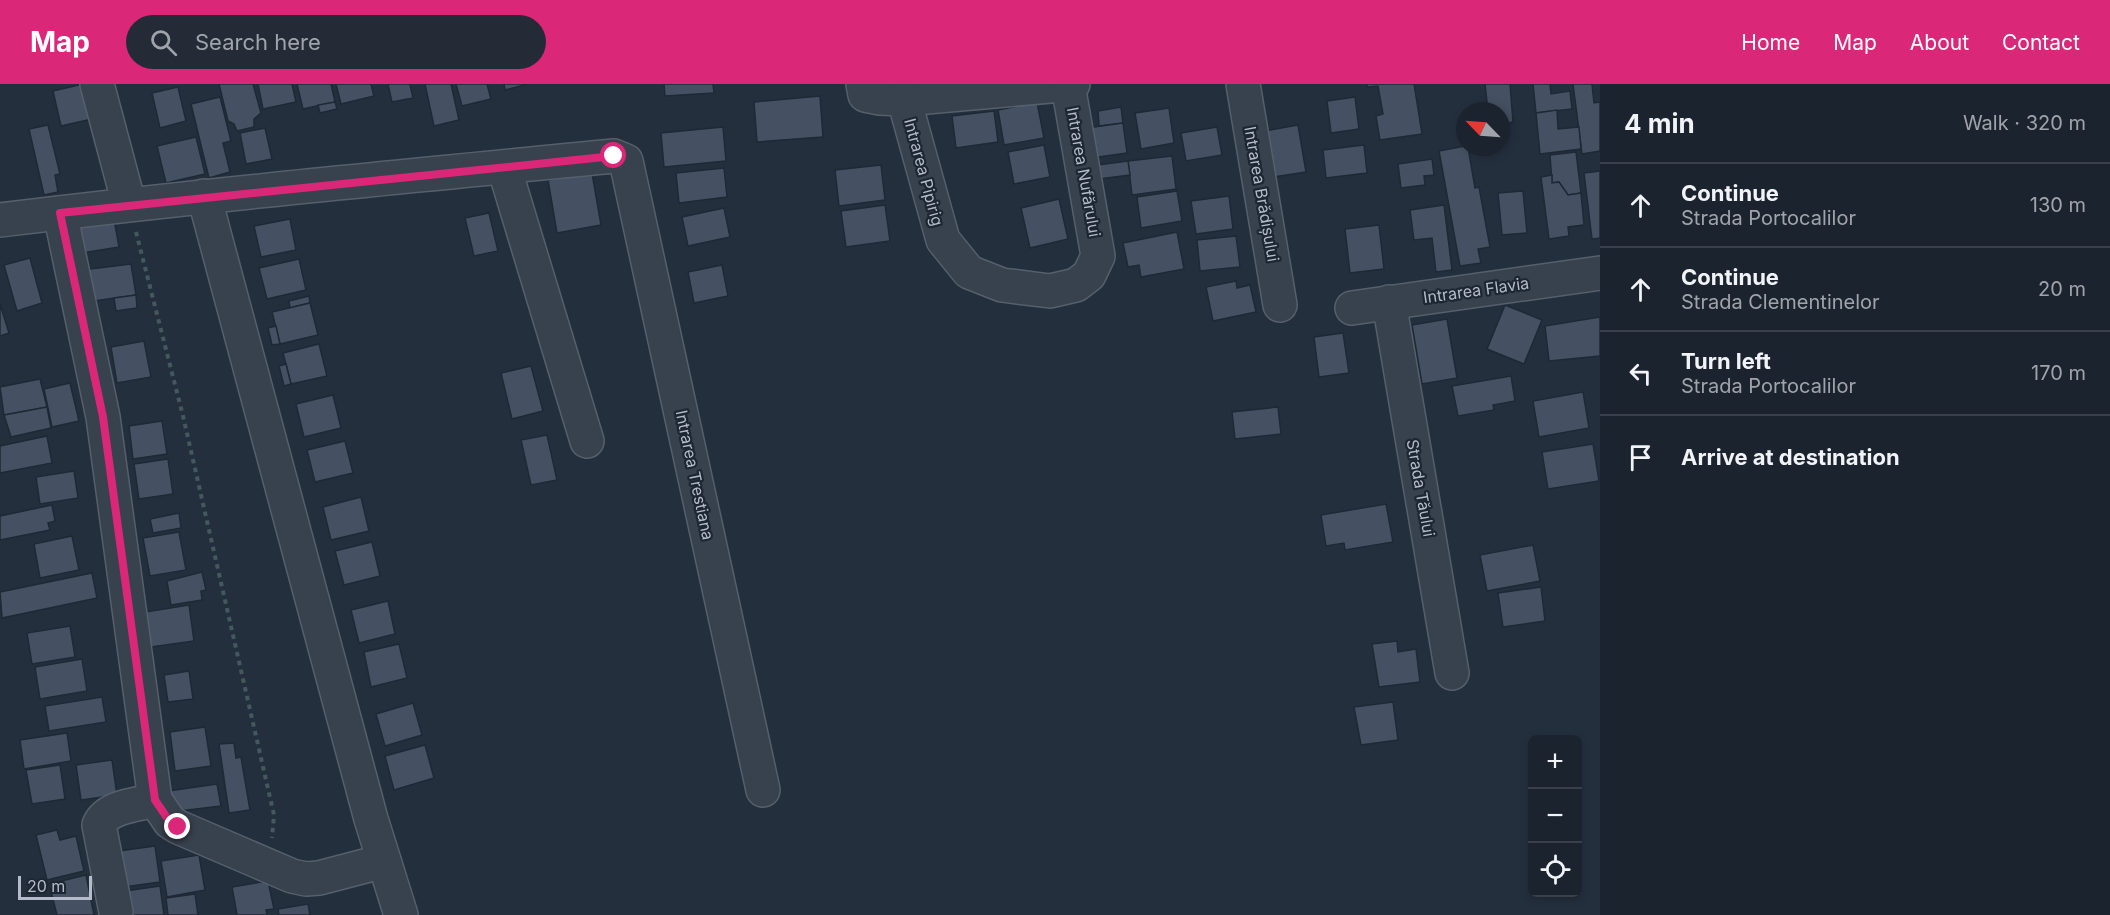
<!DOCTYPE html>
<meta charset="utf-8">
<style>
:root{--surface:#1b232e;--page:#242b36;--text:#f1f3f6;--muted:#a0a4aa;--line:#39404a;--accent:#db2777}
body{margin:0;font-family:Inter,sans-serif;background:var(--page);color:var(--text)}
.controls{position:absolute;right:18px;bottom:18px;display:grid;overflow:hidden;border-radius:9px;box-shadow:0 3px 9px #0003}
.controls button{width:54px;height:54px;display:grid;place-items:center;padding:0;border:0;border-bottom:2px solid var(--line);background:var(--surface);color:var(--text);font:30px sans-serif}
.compass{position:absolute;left:1456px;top:18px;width:54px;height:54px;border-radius:50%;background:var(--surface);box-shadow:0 3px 9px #0003;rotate:295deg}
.scale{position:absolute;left:18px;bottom:15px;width:74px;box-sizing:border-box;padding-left:6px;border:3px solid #b4bcc9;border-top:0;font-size:16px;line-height:21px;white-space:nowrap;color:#b4bcc9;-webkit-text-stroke:4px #1d2633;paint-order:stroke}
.stop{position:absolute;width:18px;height:18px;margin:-14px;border:4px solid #db2777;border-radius:50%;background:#fff}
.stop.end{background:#db2777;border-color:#fff;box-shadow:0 2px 6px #0008}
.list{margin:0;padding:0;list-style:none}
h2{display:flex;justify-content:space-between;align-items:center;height:78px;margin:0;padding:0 24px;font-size:26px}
h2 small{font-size:20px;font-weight:400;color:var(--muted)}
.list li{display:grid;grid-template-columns:39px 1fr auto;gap:18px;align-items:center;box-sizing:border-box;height:84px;padding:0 24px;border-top:2px solid var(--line)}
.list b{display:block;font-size:22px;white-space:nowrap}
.list p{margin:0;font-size:20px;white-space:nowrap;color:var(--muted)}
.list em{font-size:20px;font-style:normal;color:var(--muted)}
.icon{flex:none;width:33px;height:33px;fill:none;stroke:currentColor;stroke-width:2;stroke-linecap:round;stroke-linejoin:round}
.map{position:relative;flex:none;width:1600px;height:831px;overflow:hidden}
header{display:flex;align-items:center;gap:36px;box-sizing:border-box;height:84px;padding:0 30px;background:var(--accent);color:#fff}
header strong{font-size:28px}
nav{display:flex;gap:33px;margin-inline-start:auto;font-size:21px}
.search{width:420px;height:54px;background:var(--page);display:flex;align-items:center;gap:15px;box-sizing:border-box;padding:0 21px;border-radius:33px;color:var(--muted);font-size:22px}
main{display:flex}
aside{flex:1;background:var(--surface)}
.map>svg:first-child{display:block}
</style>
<header>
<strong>Map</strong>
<div class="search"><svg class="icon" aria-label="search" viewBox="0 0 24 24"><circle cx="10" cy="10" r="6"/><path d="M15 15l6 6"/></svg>Search here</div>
<nav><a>Home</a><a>Map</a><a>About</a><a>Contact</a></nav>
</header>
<main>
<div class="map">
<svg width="1600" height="831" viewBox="0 0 1600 831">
<rect width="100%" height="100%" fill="#242f3e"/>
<g fill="#455162" stroke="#1f2835" stroke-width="1.5">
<path d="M83 0 92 35 61 42 53 7Z"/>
<path d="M219 0H253L261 29 254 35V43L237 47 234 40 228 37Z"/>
<path d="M258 0H292L296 18 263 25Z"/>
<path d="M297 0H331L335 18 303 25Z"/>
<path d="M336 0H371L374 12 341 20Z"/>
<path d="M388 0H410L413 14 392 18Z"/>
<path d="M425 0H451L459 36 434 42Z"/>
<path d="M456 0H487L491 15 462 22Z"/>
<path d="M504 0H528L505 6Z"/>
<path d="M664 0H713L714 9 665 12Z"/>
<path d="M1367 0H1414L1422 50 1380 56 1376 32 1383 30 1378 2 1367 3Z"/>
<path d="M1485 0H1510L1513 38 1501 40V27H1488Z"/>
<path d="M1533 0H1550L1551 10 1570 7 1572 25 1536 29Z"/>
<path d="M1573 0H1592L1594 19 1600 18V67L1582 70Z"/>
<path d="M178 3 186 37 160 44 152 9Z"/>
<path d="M820 12 823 53 757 58 754 18Z"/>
<path d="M220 13 231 57 223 59 230 88 209 94 191 20Z"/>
<path d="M1355 13 1359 45 1331 49 1327 17Z"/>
<path d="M335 18 337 25 320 29 318 21Z"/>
<path d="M1037 18 1044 54 1004 61 998 26Z"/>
<path d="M1121 23 1123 39 1099 42 1098 27Z"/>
<path d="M1169 24 1174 59 1141 65 1135 29Z"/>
<path d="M1557 26 1558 45 1579 43 1581 65 1540 70 1536 29Z"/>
<path d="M994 27 998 58 956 64 952 32Z"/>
<path d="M1123 39 1127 69 1091 74 1087 44Z"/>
<path d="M48 41 60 90 55 91 58 108 44 111 29 45Z"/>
<path d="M1298 41 1306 88 1266 94 1259 48Z"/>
<path d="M723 43 726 77 664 83 661 49Z"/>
<path d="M1217 43 1222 71 1186 77 1181 49Z"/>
<path d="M265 44 272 75 246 80 240 49Z"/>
<path d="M196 53 205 90 166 99 157 62Z"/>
<path d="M1044 61 1050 93 1014 100 1008 68Z"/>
<path d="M1364 61 1367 89 1326 94 1323 66Z"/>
<path d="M1465 62 1468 63 1475 104 1479 103 1490 163 1478 165 1481 179 1460 182 1439 67Z"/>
<path d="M1576 68 1581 109 1568 111 1559 98 1552 99 1550 71Z"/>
<path d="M1172 72 1176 105 1132 111 1128 77Z"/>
<path d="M1432 75 1434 91 1424 92 1425 101 1401 104 1398 80Z"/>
<path d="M1128 77 1130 91 1091 96 1090 82Z"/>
<path d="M881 81 885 116 839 122 835 86Z"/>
<path d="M724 84 727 113 679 119 676 89Z"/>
<path d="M1600 87V154L1592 155 1584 89Z"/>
<path d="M592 89 601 141 557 149 548 96Z"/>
<path d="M1552 91V99L1559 98 1568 111 1581 109 1584 141 1568 143 1569 152 1549 155 1541 93Z"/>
<path d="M1177 107 1182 137 1141 144 1137 113Z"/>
<path d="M1523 107 1527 149 1502 151 1498 109Z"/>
<path d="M1229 112 1233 145 1196 150 1191 117Z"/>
<path d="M1059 115 1068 155 1030 164 1021 124Z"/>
<path d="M885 121 890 157 846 163 841 127Z"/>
<path d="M1444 121 1452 186 1436 188 1432 154 1414 156 1410 126Z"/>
<path d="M724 124 730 153 688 162 682 133Z"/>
<path d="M489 129 498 167 474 172 465 134Z"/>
<path d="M114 135 119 163 82 169 77 141Z"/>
<path d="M290 135 296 166 261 173 254 142Z"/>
<path d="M1379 141 1384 185 1350 189 1345 145Z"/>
<path d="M1177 148 1184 185 1141 193 1139 181 1128 183 1123 159Z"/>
<path d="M1236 152 1240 183 1200 187 1197 156Z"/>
<path d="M30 174 42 219 17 227 4 181Z"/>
<path d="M299 175 306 206 267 215 259 184Z"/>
<path d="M131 180 136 211 87 218 82 186Z"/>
<path d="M722 181 728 212 694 219 688 188Z"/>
<path d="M1236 197 1237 204 1250 201 1256 228 1213 237 1206 203Z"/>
<path d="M136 211 137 224 116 227 114 214Z"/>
<path d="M309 212 310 219 290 224 289 217Z"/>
<path d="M310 219 318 251 280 260 272 228Z"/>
<path d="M0 220 9 249 0 252Z"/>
<path d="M1505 221 1542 236 1524 280 1487 265Z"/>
<path d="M1600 233V272L1549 277 1545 242Z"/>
<path d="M1447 235 1457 294 1422 300 1412 241Z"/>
<path d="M276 242 280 260 272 261 268 244Z"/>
<path d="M1343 249 1349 289 1319 293 1314 253Z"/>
<path d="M144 257 151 293 117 299 111 263Z"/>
<path d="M319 260 327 292 291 300 283 269Z"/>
<path d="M286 280 291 300 284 302 279 282Z"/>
<path d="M531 282 543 327 512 335 501 289Z"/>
<path d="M1511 292 1515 317 1493 321 1494 326 1458 332 1452 302Z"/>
<path d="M40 295 47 323 4 331 0 303Z"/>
<path d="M70 299 79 337 52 343 44 305Z"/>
<path d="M1583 308 1589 344 1539 353 1533 317Z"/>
<path d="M333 311 341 344 304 353 296 320Z"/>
<path d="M47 323 51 344 11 353 4 331Z"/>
<path d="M1278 323 1281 350 1235 355 1232 328Z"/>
<path d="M162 337 167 370 133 375 129 342Z"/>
<path d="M547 351 557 396 531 401 521 356Z"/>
<path d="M47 352 52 379 0 389V362Z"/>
<path d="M345 357 353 389 315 398 307 366Z"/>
<path d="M1593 360 1599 397 1548 405 1542 368Z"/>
<path d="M168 375 173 410 139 415 134 380Z"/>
<path d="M74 387 78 414 40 420 36 393Z"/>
<path d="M361 413 369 447 331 456 323 423Z"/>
<path d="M1386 420 1393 458 1345 466 1344 459 1326 462 1321 431Z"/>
<path d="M52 421 55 437 48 439 50 446 0 456V432Z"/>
<path d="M179 429 181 444 153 449 150 435Z"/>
<path d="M179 448 186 486 150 492 143 454Z"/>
<path d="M72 452 79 486 40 494 34 460Z"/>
<path d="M372 458 380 492 344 501 335 467Z"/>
<path d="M1533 461 1540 497 1487 507 1480 471Z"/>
<path d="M202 488 206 506 201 507 202 516 171 521 167 497Z"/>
<path d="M92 489 97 514 2 534 0 508Z"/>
<path d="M1541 503 1545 537 1503 543 1498 509Z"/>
<path d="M388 517 395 550 359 559 351 526Z"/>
<path d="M189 521 194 557 144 564 139 529Z"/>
<path d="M70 542 75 573 32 580 27 549Z"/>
<path d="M1397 557 1398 568 1416 565 1420 598 1379 603 1372 560Z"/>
<path d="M399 560 407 594 371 603 364 568Z"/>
<path d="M82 575 87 607 40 615 35 583Z"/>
<path d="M189 587 193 615 168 618 164 591Z"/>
<path d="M102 613 106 638 49 647 45 622Z"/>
<path d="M1393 618 1398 656 1361 661 1354 623Z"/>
<path d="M413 619 422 651 385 662 376 630Z"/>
<path d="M205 643 211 682 175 687 170 648Z"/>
<path d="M67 649 71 677 24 685 20 656Z"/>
<path d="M234 659 236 674 241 673 250 726 229 729 219 660Z"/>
<path d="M425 661 434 694 394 706 385 672Z"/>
<path d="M112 676 117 711 81 716 76 681Z"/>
<path d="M60 681 65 715 32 720 26 686Z"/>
<path d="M217 700 221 722 171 728 168 707Z"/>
<path d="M57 746 60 756 76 752 84 787 47 796 36 751Z"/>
<path d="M155 762 160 798 124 803 119 767Z"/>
<path d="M199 771 205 806 167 813 161 777Z"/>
<path d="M86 791 94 831H57L49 800Z"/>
<path d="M268 797 274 825 266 826 267 831H237L232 803Z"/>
<path d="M160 802 164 831H128L125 807Z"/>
<path d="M195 810 198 831H168L166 814Z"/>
<path d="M308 820 310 831H279L278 825Z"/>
</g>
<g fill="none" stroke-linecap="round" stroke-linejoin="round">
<defs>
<g id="minor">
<path d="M97 0 129 120"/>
<path d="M863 0 865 11 880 14 904 15 1073 0"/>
<path d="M1243 0 1280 221"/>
<path d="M904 15 943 156 969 188 1002 201 1050 207 1076 201 1089 191 1098 172 1068 1"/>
<path d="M504 83 587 357"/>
<path d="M204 112 371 735 401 831"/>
<path d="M60 129 103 333 155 716 170 738 178 743 292 792 306 795 319 794 384 777"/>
<path d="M0 136C204 111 409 92 614 72L626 77 763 706"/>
<path d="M1389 218 1452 589"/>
<path d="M1352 224 1600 189"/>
<path d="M116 828 99 741C107 722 137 721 155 716"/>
</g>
</defs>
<use href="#minor" stroke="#565f6c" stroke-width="36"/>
<path stroke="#44595c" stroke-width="4" stroke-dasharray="4.5 4.5" stroke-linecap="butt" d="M136 148 183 332 274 731 272 754"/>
<use href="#minor" stroke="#38414e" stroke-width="33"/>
</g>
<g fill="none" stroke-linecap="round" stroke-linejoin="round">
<path stroke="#db2777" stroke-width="8" d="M178 743 170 738 155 716 103 333 60 129 614 72"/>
</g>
<g text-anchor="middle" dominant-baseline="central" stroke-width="4.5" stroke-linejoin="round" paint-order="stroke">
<g font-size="16" fill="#b4bcc9" stroke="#1d2633">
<text transform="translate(924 88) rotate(75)">Intrarea Pipirig</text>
<text transform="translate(1084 88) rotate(80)">Intrarea Nufărului</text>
<text transform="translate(1262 110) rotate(80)">Intrarea Brădișului</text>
<text transform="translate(1476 206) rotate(-8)">Intrarea Flavia</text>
<text transform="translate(695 391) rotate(78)">Intrarea Trestiana</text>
<text transform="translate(1421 404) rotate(80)">Strada Tăului</text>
</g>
</g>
</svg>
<div class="controls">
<button>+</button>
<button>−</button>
<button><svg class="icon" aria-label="locate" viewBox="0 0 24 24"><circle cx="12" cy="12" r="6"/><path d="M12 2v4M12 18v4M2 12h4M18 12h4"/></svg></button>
</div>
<svg class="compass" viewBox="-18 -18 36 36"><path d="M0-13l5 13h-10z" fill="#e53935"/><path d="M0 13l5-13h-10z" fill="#a0a4aa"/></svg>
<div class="scale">20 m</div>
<div class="stop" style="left:614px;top:72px"></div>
<div class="stop end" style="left:178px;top:743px"></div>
</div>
<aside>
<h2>4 min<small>Walk · 320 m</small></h2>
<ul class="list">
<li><svg class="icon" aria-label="ahead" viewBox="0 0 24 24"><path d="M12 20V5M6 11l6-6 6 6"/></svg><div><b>Continue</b><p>Strada Portocalilor</p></div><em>130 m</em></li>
<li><svg class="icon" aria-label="ahead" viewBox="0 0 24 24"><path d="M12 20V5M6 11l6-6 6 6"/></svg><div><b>Continue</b><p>Strada Clementinelor</p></div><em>20 m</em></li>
<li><svg class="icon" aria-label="left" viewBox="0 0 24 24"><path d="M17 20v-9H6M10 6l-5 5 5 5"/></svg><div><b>Turn left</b><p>Strada Portocalilor</p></div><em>170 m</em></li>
<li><svg class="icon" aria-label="arrive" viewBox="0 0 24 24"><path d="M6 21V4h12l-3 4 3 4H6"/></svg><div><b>Arrive at destination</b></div></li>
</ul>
</aside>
</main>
